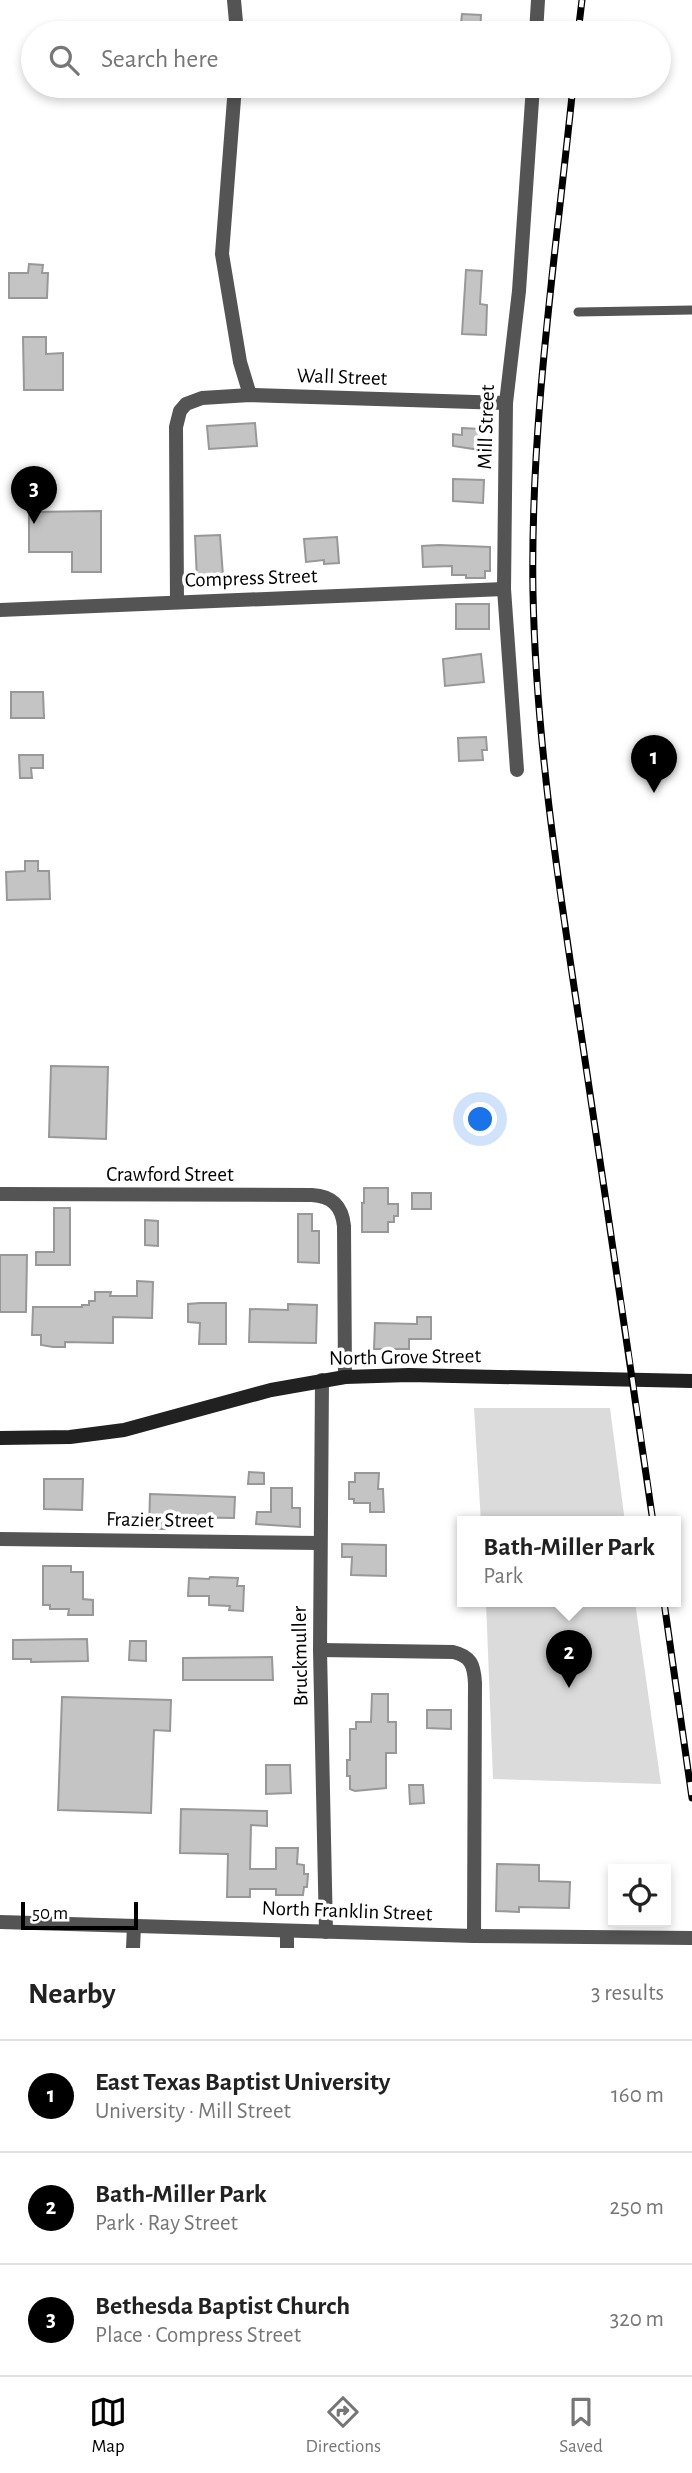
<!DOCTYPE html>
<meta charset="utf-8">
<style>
:root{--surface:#fff;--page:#f2f2f2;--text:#222;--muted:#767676;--line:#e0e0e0;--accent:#000}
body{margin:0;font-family:"Alegreya Sans",sans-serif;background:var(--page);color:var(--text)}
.controls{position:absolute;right:21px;bottom:21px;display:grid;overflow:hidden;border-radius:0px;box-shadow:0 4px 10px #0003}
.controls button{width:63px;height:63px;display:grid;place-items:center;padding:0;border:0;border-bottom:2px solid var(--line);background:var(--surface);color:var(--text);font:35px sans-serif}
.scale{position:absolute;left:21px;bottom:18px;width:117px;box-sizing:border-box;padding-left:7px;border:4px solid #000;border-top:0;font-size:19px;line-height:24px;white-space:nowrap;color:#000;-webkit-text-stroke:5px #fff;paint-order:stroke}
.you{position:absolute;left:481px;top:1120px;width:24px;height:24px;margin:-18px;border:5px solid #fff;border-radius:50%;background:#1a73e8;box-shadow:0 0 0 10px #1a73e833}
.badge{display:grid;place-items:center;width:46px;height:46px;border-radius:50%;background:var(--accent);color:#fff;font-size:23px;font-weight:700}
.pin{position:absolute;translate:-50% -58px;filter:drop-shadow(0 2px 4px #0008)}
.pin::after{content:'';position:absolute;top:37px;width:24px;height:21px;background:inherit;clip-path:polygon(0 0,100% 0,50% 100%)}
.popup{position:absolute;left:457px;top:1516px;width:224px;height:91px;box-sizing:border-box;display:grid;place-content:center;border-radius:0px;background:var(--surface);filter:drop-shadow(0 2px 5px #0005);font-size:23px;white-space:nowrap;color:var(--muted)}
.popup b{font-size:26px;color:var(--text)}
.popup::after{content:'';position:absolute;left:50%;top:100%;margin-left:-14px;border:14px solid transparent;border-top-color:var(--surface)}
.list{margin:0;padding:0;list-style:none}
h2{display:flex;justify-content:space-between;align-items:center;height:91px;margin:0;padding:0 28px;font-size:30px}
h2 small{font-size:23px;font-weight:400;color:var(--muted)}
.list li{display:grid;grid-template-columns:46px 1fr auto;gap:21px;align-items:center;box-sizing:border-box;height:112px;padding:0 28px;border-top:2px solid var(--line)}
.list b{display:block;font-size:26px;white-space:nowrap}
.list p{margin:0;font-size:23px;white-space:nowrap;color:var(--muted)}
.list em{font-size:23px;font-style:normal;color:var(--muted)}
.icon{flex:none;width:38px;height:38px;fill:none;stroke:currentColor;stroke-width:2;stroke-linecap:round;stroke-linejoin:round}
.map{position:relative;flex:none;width:692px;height:1948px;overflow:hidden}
.search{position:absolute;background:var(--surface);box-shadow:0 4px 10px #0003;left:21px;right:21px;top:21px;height:77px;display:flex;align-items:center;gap:18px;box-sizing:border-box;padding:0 24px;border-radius:38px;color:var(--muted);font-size:26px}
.sheet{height:427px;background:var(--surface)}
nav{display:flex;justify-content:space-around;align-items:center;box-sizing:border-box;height:98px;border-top:2px solid var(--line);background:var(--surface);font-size:19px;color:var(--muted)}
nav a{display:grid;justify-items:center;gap:4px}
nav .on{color:var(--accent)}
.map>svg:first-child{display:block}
</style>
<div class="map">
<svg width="692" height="1948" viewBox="0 0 692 1948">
<rect width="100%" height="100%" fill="#fff"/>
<g fill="#dbdbdb">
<path d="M474 1408H610L625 1522H481Z"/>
<path d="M486 1602H635L661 1784 493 1779Z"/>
</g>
<g fill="#c4c4c4" stroke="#989898" stroke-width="2">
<path d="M462 14 481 15 480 33H460Z"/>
<path d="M29 264 43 265 42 273H48L47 298H9V273H28Z"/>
<path d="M466 270 482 271 480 304 487 305 486 335 462 334Z"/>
<path d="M23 337H46V354L63 353V390H24Z"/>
<path d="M255 423 257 446 209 449 207 426Z"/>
<path d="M462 428 481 429 480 450 453 446V434L462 435Z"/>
<path d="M453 479 484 480 483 503 453 501Z"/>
<path d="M101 511V572H72V552H29V512Z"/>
<path d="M220 535 223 576 197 580 195 536Z"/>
<path d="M337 537 339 563 324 564V560L306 562 304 539Z"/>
<path d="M439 545 490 547V571H485V578H466V575H452V566L423 567 422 546Z"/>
<rect x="456" y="604" width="33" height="25"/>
<path d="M481 654 484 682 445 686 443 659Z"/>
<path d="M11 692H43L44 718H11Z"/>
<path d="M486 737 487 750H482L483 760 459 761 458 738Z"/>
<path d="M19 755H43V768H31L32 778H20Z"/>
<path d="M25 861H38V871H49L50 899 7 900 6 872 25 871Z"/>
<path d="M51 1066 108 1067 106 1139 49 1137Z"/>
<path d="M364 1188H388V1204H398V1216H394V1222H388V1232H362V1203H364Z"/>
<rect x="412" y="1193" width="19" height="16"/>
<path d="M54 1208H70V1265H36V1252H54Z"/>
<path d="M298 1214H312V1231H319V1263L298 1262Z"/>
<path d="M145 1220 158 1221V1246L145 1245Z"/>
<path d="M0 1255H27L26 1312H0Z"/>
<path d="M137 1281 153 1282 152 1318 113 1317V1343L65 1342V1347H53L41 1345V1335H32L33 1307H82V1305H89V1301H95V1292H111L110 1296H137Z"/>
<path d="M200 1303H226V1344H199L200 1323 188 1322V1304Z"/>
<path d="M288 1304 317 1305 316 1343 249 1342 250 1309 288 1310Z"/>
<path d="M417 1317H431V1339H409V1349H374L375 1323 417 1324Z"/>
<path d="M249 1472 264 1473V1484H248Z"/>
<path d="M355 1473H379L378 1489H383L384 1512H370V1503H354V1499H349V1482H355Z"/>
<path d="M44 1479H83L82 1510 44 1509Z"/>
<path d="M271 1488H292V1508H300V1527L256 1524 257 1512H271Z"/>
<path d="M150 1494 235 1497 234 1518 171 1517V1529H149Z"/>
<path d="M342 1544 386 1545V1576L351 1575 352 1557H342Z"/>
<path d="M43 1566H71V1572H83V1599L93 1600V1615H68L69 1609H50V1605H43Z"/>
<path d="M210 1577 238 1578 237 1586H244L243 1611 229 1610 230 1606 209 1605V1596H188L189 1578 209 1579Z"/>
<path d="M87 1639 88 1661 31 1662V1659H13V1640Z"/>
<path d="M130 1641H146V1661L129 1660Z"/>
<path d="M272 1657 273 1680H183V1658Z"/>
<path d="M372 1694H388V1722H396V1753H386V1788L355 1791 350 1789V1776H347V1760H350V1729H356V1722H371Z"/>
<path d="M62 1697 171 1700 170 1731 154 1730 151 1813 58 1810Z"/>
<path d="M427 1710H451V1729L427 1728Z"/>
<path d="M266 1765H290L291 1793 266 1794Z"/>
<path d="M409 1785H423L424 1803 410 1804Z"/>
<path d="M181 1809 267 1811V1826L251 1825 250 1869H276V1848H298L297 1864 304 1865V1874H308L307 1887H304L303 1895H276V1889H250V1897H227L228 1854 180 1853Z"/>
<path d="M497 1864 539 1865V1881L570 1882 569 1908 519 1907V1912L496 1911Z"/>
</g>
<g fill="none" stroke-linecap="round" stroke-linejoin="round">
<path stroke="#545454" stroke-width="9" d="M578 312 692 310"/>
<g stroke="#545454" stroke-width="14">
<path d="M234 0 237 33"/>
<path d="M536 33 538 0"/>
<path d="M235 86 222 254 240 362 250 395"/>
<path d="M177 602 176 427 180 411 186 404 202 398 250 395 506 403"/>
<path d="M0 610 504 589"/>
<path d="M517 770 504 589 506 403 519 291 533 86"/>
<path d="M0 1194 312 1195C332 1196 342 1206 344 1226L345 1377"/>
<path d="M322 1380 320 1650 326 1932"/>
<path d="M0 1539 319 1543"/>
<path d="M320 1650 453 1652C471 1656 474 1665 475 1683L474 1936"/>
<path d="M0 1922 474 1936 692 1938"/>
<path d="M133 1948 134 1926"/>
<path d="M287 1948V1931"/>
</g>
<path stroke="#212121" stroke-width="14" d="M0 1438 70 1437 124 1430 271 1390 345 1377 409 1375 692 1381"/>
<defs>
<g id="rail">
<path d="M578 33 582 0"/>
<path d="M573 86C556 254 530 423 533 593 536 741 559 887 581 1033 605 1196 630 1359 653 1522"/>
<path d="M664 1602 692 1798"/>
</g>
</defs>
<use href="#rail" stroke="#000" stroke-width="7"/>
<use href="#rail" stroke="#fff" stroke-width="4.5" stroke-dasharray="13" stroke-linecap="butt"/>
</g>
<g text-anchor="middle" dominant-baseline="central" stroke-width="7" stroke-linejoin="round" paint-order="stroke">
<g font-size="21" fill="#000" stroke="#fff">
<text transform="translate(342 377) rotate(2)">Wall Street</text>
<text transform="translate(486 427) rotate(-88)">Mill Street</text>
<text transform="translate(251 578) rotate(-2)">Compress Street</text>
<text x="170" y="1174">Crawford Street</text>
<text transform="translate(405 1357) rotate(-1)">North Grove Street</text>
<text transform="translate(160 1520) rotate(1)">Frazier Street</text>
<text transform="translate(300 1656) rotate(-91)">Bruckmuller</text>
<text transform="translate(347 1911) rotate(2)">North Franklin Street</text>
</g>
</g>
</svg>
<div class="controls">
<button><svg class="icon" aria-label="locate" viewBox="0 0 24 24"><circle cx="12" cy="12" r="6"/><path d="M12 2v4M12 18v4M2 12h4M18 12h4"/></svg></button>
</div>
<div class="scale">50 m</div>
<div class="you"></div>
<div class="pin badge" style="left:654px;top:793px">1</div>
<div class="pin badge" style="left:569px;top:1688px">2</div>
<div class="popup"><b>Bath-Miller Park</b>Park</div>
<div class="pin badge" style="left:34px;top:524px">3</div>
<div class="search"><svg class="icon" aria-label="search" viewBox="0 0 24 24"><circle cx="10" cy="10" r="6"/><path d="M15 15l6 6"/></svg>Search here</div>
</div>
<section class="sheet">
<h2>Nearby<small>3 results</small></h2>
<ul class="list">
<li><span class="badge">1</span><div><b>East Texas Baptist University</b><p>University · Mill Street</p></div><em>160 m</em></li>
<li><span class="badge">2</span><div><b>Bath-Miller Park</b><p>Park · Ray Street</p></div><em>250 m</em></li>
<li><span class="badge">3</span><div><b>Bethesda Baptist Church</b><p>Place · Compress Street</p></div><em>320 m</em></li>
</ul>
</section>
<nav>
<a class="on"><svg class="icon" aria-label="map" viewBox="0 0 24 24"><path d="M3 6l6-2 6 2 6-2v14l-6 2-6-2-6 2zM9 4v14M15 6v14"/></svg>Map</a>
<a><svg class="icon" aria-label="directions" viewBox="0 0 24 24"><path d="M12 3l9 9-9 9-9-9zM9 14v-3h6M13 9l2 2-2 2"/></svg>Directions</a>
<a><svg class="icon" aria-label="saved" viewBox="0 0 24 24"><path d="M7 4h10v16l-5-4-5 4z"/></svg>Saved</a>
</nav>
